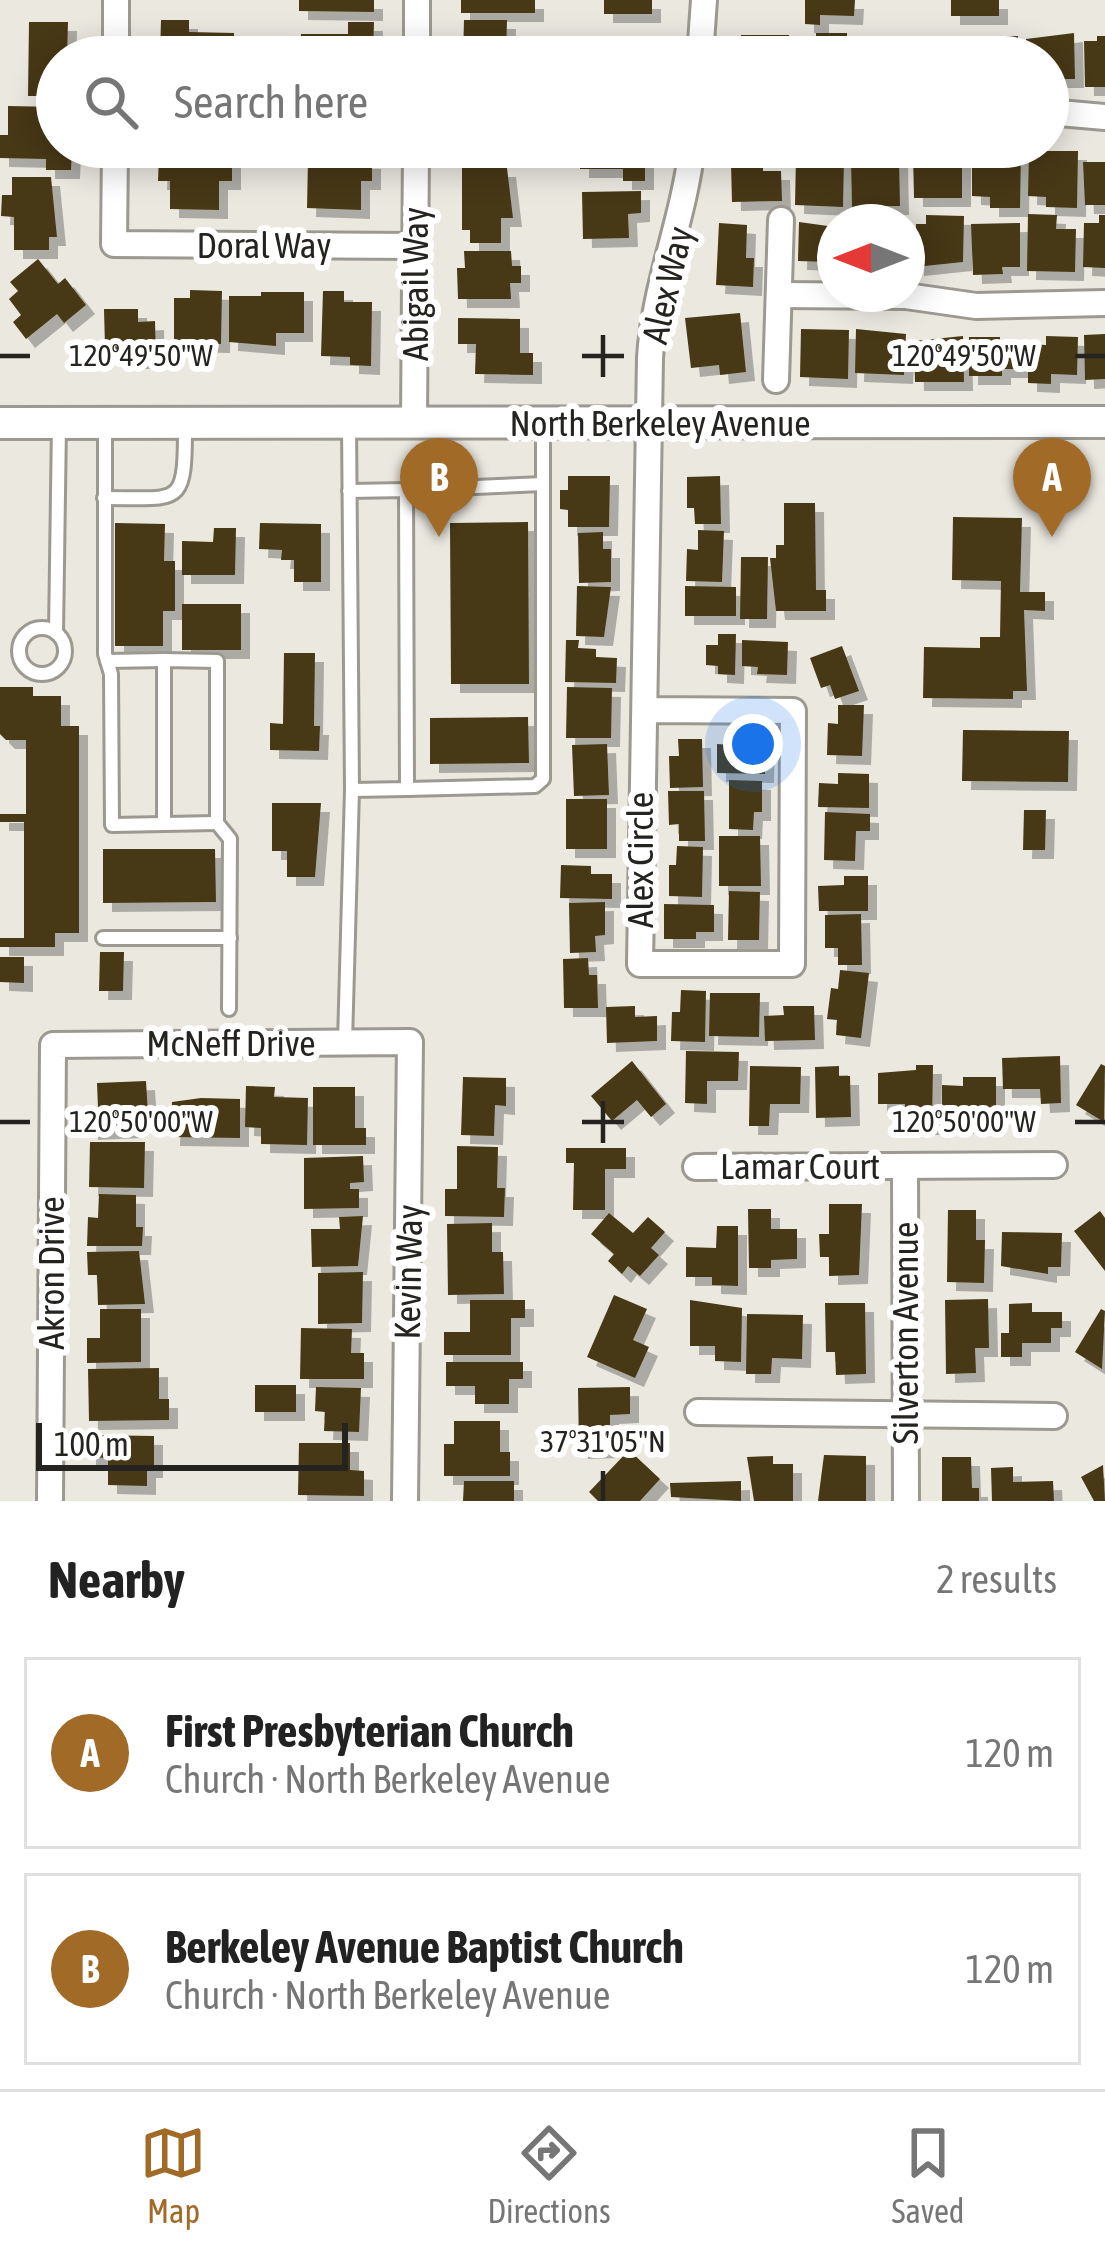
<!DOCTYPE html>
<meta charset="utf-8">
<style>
:root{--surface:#fff;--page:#f2f2f2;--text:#222;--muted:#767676;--line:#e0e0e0;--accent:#a26a27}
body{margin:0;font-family:"Asap Condensed",sans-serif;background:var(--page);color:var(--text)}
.compass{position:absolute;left:817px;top:204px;width:108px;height:108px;border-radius:50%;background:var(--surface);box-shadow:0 6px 30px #0003;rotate:270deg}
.scale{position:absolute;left:36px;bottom:30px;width:312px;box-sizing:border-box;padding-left:12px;border:6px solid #242320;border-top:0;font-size:33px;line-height:42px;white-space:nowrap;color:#242320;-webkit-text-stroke:9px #fff;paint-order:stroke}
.you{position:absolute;left:753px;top:744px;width:42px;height:42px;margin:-30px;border:9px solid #fff;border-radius:50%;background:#1a73e8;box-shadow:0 0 0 18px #1a73e833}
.badge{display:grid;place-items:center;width:78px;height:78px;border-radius:50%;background:var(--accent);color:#fff;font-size:39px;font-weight:700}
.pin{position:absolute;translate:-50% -99px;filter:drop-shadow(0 3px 6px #0008)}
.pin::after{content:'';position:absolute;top:63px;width:42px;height:36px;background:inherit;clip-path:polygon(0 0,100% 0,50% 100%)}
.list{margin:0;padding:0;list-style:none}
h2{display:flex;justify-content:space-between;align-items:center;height:156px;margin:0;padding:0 48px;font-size:51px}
h2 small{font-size:39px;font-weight:400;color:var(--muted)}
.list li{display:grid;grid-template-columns:78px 1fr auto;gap:36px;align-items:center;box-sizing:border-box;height:192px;margin:0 24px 24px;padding:0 24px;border:3px solid var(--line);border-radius:0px}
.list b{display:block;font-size:45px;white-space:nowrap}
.list p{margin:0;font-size:39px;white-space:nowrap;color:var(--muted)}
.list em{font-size:39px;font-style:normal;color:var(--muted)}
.icon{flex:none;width:66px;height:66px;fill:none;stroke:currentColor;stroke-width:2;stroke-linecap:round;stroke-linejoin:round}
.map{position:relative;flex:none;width:1105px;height:1501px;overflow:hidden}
.search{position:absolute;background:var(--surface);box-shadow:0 6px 30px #0003;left:36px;right:36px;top:36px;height:132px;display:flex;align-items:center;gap:30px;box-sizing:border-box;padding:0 42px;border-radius:66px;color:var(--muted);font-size:45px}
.sheet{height:588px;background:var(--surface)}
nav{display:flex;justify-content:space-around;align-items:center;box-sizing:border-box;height:168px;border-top:3px solid var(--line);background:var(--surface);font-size:33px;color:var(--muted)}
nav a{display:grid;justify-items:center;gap:6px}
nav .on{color:var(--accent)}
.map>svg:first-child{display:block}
</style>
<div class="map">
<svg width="1105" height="1501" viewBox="0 0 1105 1501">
<defs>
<filter id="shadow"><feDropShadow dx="9" dy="9" stdDeviation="0" flood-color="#0004"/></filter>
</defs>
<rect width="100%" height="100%" fill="#ebe8e0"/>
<g fill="#473914" filter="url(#shadow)">
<path d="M299 0H374V12L299 11Z"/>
<rect x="461" y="0" width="74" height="13"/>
<rect x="604" y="0" width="48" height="14"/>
<path d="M805 0H855L854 16 820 15V25L805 24Z"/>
<rect x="951" y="0" width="48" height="16"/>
<path d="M161 20H189V32L234 33V54L160 55Z"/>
<path d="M464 20H507L506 57H463Z"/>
<path d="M29 22H68L67 57H57V96H28Z"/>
<path d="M348 22H374L373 57 300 56 301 34H348Z"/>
<path d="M816 33H847V57H798V45H816Z"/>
<path d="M1074 33 1075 79H1056V86H1048V57H1027L1026 39Z"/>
<path d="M741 35H789L790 57H741Z"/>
<path d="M1018 36V57H968V38Z"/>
<path d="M1097 36H1105V87H1085L1084 41H1097Z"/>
<path d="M911 40 959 41V57H911Z"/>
<path d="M586 41 642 42 641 57H586Z"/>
<rect x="881" y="41" width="23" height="16"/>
<path d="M8 106 57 107V147H72L71 170H46V159L0 158V135H8Z"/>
<rect x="460" y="147" width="65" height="12"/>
<path d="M580 147H645V181H623V169H580Z"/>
<path d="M972 151H1021L1020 208H990V197L972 196Z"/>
<path d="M1029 151H1078L1077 208 1046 207V197L1028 196Z"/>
<path d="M913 153 962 157V198H914Z"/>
<path d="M159 157 232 159V181H219V210L170 209V181H158Z"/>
<path d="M796 157 844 159 843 207 795 205Z"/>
<path d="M899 158 900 206 852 207 851 159Z"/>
<path d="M308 159 372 160V181H361V210L307 208Z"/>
<path d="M763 162V171H781L782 201 732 202 731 163Z"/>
<path d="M1083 162H1105V205H1085Z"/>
<path d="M462 168H507L513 218H501V243H470V230H462Z"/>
<path d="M12 177H51L57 237H49V250H14V217L1 216 2 195H12Z"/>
<path d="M641 191V213L628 214 629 238 583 239 582 192Z"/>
<path d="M1028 214 1057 215 1056 229H1076L1075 272 1027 271Z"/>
<path d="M926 215 964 216 963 262 915 267 916 224H926Z"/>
<path d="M1099 215H1105V268L1083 267 1084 223H1099Z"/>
<path d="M799 222 835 227 829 262 798 261Z"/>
<path d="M719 223 747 225 746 258H754L753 287 716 285Z"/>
<path d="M1020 223V267H1002L1003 274 973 275 971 224Z"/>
<path d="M464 251H511L512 266H521V283H510L511 299H458L457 268H465Z"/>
<path d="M38 259 58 284 65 278 86 305 64 323 57 314 26 339 13 322 21 315 9 299 18 291 10 282Z"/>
<path d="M190 290 222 291 221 344 174 343V298H190Z"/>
<path d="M323 291H344V302H372L371 366 350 365V357L321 356Z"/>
<path d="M261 292H304V333H276V346L229 342V296H261Z"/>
<path d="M104 309H138V322L155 321 156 360H115L114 347H105Z"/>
<path d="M740 313 746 372 720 375 719 365 691 368 685 318Z"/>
<path d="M458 318 520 319V353H533V375L475 374 476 344H458Z"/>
<path d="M801 329 849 330 848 379 800 377Z"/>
<path d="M856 329 906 334 904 375 855 373Z"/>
<path d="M1105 334V379L1085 380 1084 335Z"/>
<path d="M963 336 964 382H915L914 341Z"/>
<path d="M1046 336 1078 337 1077 375 1051 374V384L1028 383V344L1046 345Z"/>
<path d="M969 337H1000V345H1020L1021 369H1002V376H969Z"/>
<path d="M568 476H610L609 527H568V510L560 509V490H568Z"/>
<path d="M720 476 721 524H695L694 508H687V477Z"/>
<path d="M784 503H815L816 590H826V611H776L770 558H776V545H784Z"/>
<path d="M953 517 1022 518 1020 592H1045V611L1024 610 1027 691H1013V699L923 698 924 647 980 648V637H1000L1001 581 952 580Z"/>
<path d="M528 522 529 684H451L450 523Z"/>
<path d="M115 523 165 524 164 561H175V611H163V646H115Z"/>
<path d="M260 523 321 524V582H294V560H281L282 550 259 549Z"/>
<path d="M214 528H236L235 575H182V541L213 542Z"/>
<path d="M698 530 724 531 722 582 686 581 687 549 698 550Z"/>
<path d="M603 532V549H611V582L579 583 578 533Z"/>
<path d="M741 557H768L767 619H740Z"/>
<path d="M577 586 611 587 604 637 576 636Z"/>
<path d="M685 586 736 587V616H685Z"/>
<rect x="182" y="604" width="59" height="46"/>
<path d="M718 634H736L735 675 718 674V666L706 665V645H718Z"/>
<path d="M566 640H579L578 648 596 649V657L617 658 616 683 565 682Z"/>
<path d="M742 640 788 642 787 675 757 674 758 667 742 666Z"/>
<path d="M842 646 859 691 835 699 830 685 821 688 810 658Z"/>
<path d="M284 653H315L314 726H320L319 751 270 750V723L283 724Z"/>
<path d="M0 687H33V696H61V726H79V933H55V947H0V938H24V822H0V814H26V740H6L0 734Z"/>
<path d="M567 687 612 688 611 738H566Z"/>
<path d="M838 705H864L862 756 827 755 828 723 838 724Z"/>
<path d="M528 717 529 763 430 764V718Z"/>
<path d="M963 730 1069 731 1068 782 962 781Z"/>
<path d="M733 738 766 739 765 774 717 773V744L733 745Z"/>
<path d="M678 739H702L703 787 670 788 669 756H679Z"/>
<path d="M607 744 609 795 574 796 572 745Z"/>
<path d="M838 773 869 774V808L818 807 819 783 838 784Z"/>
<path d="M729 780 762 781V812H754L753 830 729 829Z"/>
<path d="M668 791H704L705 841H679V824L669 825Z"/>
<rect x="566" y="799" width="41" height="50"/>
<path d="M272 803H321L315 877H287V851H272Z"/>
<path d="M1024 810H1046L1045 850H1023Z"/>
<path d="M825 812 870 814V831H856L855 861 824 860Z"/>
<path d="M719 836H760L761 886H719Z"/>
<path d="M677 846 703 847 702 897 669 896V865H676Z"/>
<path d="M103 849H215L216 902 103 903Z"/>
<path d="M561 865 591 866V874H612V899L560 898Z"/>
<path d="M844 876H868V911H819L818 886 844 885Z"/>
<path d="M729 891 760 892 759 940H728Z"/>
<path d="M605 902V935L595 936 596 952 570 953 569 903Z"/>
<path d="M664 904 714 905V932H696V939H664Z"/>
<path d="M861 914 862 965H838V948H825V915Z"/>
<path d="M100 952H124L123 991H99Z"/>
<path d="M0 957H24V983L0 982Z"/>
<path d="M588 958 589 975H597L598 1008H564L563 959Z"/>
<path d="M840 970 869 973 861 1038 836 1035 837 1020 827 1019 831 988 838 989Z"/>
<path d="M681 990 706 991 705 1042 671 1041 672 1012H680Z"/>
<path d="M710 993H760L759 1037 709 1036Z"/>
<path d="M635 1006V1017L657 1016V1041L607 1043 606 1007Z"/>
<path d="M783 1006H814L815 1040 765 1041 764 1016 784 1015Z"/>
<path d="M686 1051 739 1052 738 1081H707V1104L685 1103Z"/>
<path d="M1060 1056 1061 1103 1041 1104 1040 1089H1003L1002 1058Z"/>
<path d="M632 1061 666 1104 651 1117 637 1100 612 1121 591 1096Z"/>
<path d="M1101 1064 1105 1066 1104 1122 1076 1105Z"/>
<path d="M916 1065H933L932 1126H904L905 1104H878V1073L916 1070Z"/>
<path d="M750 1066 801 1067 800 1104H770L769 1126H749Z"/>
<path d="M839 1066V1076H850L851 1117 816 1118 815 1067Z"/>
<path d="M463 1077 506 1078V1106L495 1105 494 1136 461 1135Z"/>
<path d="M963 1077H996V1125H964V1118H942V1085L963 1086Z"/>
<path d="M146 1081 148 1114 132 1115 133 1129 89 1131 88 1109 98 1108 97 1083Z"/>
<path d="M246 1086 275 1087 274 1097 308 1098 307 1145 261 1144V1128L245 1127Z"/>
<path d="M313 1087H355V1128H366V1145H313Z"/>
<path d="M201 1098 240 1099V1138L171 1137 172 1102Z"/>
<path d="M90 1142H145L144 1188 89 1187Z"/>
<path d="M457 1146 498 1147 497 1188H505L504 1217 445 1216V1189H457Z"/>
<path d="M566 1148H626V1169H605V1210H573L574 1163H566Z"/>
<path d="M363 1156 364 1182 350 1183V1189H359V1208L304 1209V1158Z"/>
<path d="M99 1194 136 1195V1227H143L142 1246H87L88 1217 98 1218Z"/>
<path d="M829 1204H862L859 1275 829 1276V1257H820L819 1234H829Z"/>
<path d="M748 1209H771V1229H797V1259L771 1260V1268H749Z"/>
<path d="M948 1210H976V1240H985L984 1283 947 1282Z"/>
<path d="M1100 1211 1105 1218V1271L1074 1231Z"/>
<path d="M609 1213 633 1233 648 1217 665 1232 651 1248 659 1255 640 1276 628 1266 622 1274 608 1261 614 1254 591 1234Z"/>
<path d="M363 1216 358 1266 312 1267 311 1229H340L339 1217Z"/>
<path d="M492 1223V1252H503L504 1294 448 1295 447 1224Z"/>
<path d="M717 1226H738V1286L712 1285V1277H686V1247L716 1248Z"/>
<path d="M1002 1232 1062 1233 1061 1267H1048V1274L1001 1266Z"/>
<path d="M139 1251 145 1304 98 1305 97 1275H88L87 1252Z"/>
<path d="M363 1272 362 1323 318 1324V1273Z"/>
<path d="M614 1295 647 1309 633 1340 649 1347 635 1378 587 1357Z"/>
<path d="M988 1299 989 1348H975L976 1373 946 1374 945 1300Z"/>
<path d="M470 1300H525V1318H511V1355H444V1332H470Z"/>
<path d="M690 1300 742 1308 741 1362 715 1361V1346H690Z"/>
<path d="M825 1303H865L866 1374 836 1375 835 1352H826Z"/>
<path d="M1032 1303V1312H1062V1328H1051V1343H1022V1357H1001V1333H1009V1304Z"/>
<path d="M100 1309H141V1362L87 1363V1338H100Z"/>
<path d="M1101 1309 1105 1311 1102 1369 1075 1352Z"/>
<path d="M747 1314 803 1315 802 1359 772 1358 771 1374H746Z"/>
<path d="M301 1328 352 1329 351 1353H364V1379H300Z"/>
<path d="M446 1362H523V1379H509V1404H475V1386H446Z"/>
<path d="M159 1368V1399H169V1420L89 1421 88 1369Z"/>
<rect x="255" y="1385" width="41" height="27"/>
<path d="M316 1387 361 1388 359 1432 324 1431 325 1412 315 1411Z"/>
<path d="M630 1387V1414L610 1415V1449L579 1450 578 1388Z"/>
<path d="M454 1421H500V1452H510V1476H444V1444H454Z"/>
<path d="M87 1435 154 1436V1469H147V1486L108 1485V1458L87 1457Z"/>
<path d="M299 1443H350V1470L364 1471V1496L298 1495Z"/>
<path d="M629 1450 660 1479 640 1501H598L589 1492Z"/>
<path d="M824 1455 866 1456V1501H818Z"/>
<path d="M773 1456V1464H793V1501H754L747 1457Z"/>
<path d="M942 1457H971L972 1488H979V1501H942Z"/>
<path d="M1103 1465 1105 1501H1094L1081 1477Z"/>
<path d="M1013 1467V1482L1053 1481 1054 1501H992L991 1468Z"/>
<path d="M464 1481H514V1501H463Z"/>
<path d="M741 1481V1501L671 1497 670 1483Z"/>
</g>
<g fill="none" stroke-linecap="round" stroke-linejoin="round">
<defs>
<g id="service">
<path d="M105 423V654L111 674 112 825 217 823"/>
<path d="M349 423 352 790 407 789 406 490 349 491"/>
<path d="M406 490 543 484"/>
<path d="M104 498C181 498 185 508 185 426"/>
<circle cx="42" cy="651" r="23"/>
<path d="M56 633 59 424"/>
<path d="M107 661 164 660"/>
<path d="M407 789 535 786 543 779V423"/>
<path d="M164 824V660L217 661V823L230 839 229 1009"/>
<path d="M103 938H230"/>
<path d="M345 1042 352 790"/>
</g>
<g id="minor">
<path d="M116 57V0"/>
<path d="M417 57V0"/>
<path d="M700 57 704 0"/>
<path d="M1048 112 1105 117"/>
<path d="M115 147 114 244 415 246"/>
<path d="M779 295 906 296 976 306 1105 303"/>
<path d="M776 380 781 220"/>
<path d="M414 422 416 147"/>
<path d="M647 710 793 711 792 964H640L650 358C654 286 684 219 692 147"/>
<path d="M905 1166 906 1501"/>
<path d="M696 1167 1054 1165"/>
<path d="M698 1412 1054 1416"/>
<path d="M50 1501 53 1045 410 1042 405 1501"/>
</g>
<path id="tertiary" d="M0 423 1105 422"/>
</defs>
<use href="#service" stroke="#9c9991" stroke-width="18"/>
<use href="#minor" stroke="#9c9991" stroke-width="30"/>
<use href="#tertiary" stroke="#9c9991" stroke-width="36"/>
<use href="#service" stroke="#fff" stroke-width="12"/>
<use href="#minor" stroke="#fff" stroke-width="24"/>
<use href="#tertiary" stroke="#fff" stroke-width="30"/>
</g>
<path fill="none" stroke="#242320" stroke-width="4.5" d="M603 335V377M0 356H30M582 356H624M1075 356H1105M603 1101V1143M0 1122H30M582 1122H624M1075 1122H1105M603 1471V1501"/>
<g text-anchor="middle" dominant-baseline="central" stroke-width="12" stroke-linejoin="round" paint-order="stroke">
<g font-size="36" fill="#242320" stroke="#fff">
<text x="264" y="245">Doral Way</text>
<text transform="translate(415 284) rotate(-90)">Abigail Way</text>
<text transform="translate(667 285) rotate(-77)">Alex Way</text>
<text x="660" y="423">North Berkeley Avenue</text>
<text transform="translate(640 860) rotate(-90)">Alex Circle</text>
<text x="231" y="1043">McNeff Drive</text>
<text x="800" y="1166">Lamar Court</text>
<text transform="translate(408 1272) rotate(-89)">Kevin Way</text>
<text transform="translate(51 1273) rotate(-90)">Akron Drive</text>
<text transform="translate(905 1333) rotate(-90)">Silverton Avenue</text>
</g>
</g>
<g font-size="30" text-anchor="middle" fill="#242320" stroke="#fff" stroke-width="12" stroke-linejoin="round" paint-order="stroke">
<text x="964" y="366">120°49'50"W</text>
<text x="141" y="366">120°49'50"W</text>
<text x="964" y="1132">120°50'00"W</text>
<text x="141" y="1132">120°50'00"W</text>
<text x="603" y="1452">37°31'05"N</text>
</g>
</svg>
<svg class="compass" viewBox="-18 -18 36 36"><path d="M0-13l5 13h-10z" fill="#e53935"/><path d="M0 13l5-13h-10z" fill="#767676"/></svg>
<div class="scale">100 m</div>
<div class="you"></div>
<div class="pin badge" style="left:1052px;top:537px">A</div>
<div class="pin badge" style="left:439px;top:537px">B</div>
<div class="search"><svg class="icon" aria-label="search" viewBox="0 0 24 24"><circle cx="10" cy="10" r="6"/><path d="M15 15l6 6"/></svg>Search here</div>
</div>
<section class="sheet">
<h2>Nearby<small>2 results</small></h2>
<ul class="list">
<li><span class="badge">A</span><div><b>First Presbyterian Church</b><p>Church · North Berkeley Avenue</p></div><em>120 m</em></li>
<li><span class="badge">B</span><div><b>Berkeley Avenue Baptist Church</b><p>Church · North Berkeley Avenue</p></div><em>120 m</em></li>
</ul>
</section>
<nav>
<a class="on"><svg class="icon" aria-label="map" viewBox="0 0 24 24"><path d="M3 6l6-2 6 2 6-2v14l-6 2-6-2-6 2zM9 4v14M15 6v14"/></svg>Map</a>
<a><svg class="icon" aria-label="directions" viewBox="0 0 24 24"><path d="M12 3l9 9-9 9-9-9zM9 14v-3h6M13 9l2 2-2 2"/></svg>Directions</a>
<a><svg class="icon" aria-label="saved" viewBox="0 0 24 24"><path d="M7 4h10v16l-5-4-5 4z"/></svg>Saved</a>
</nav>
